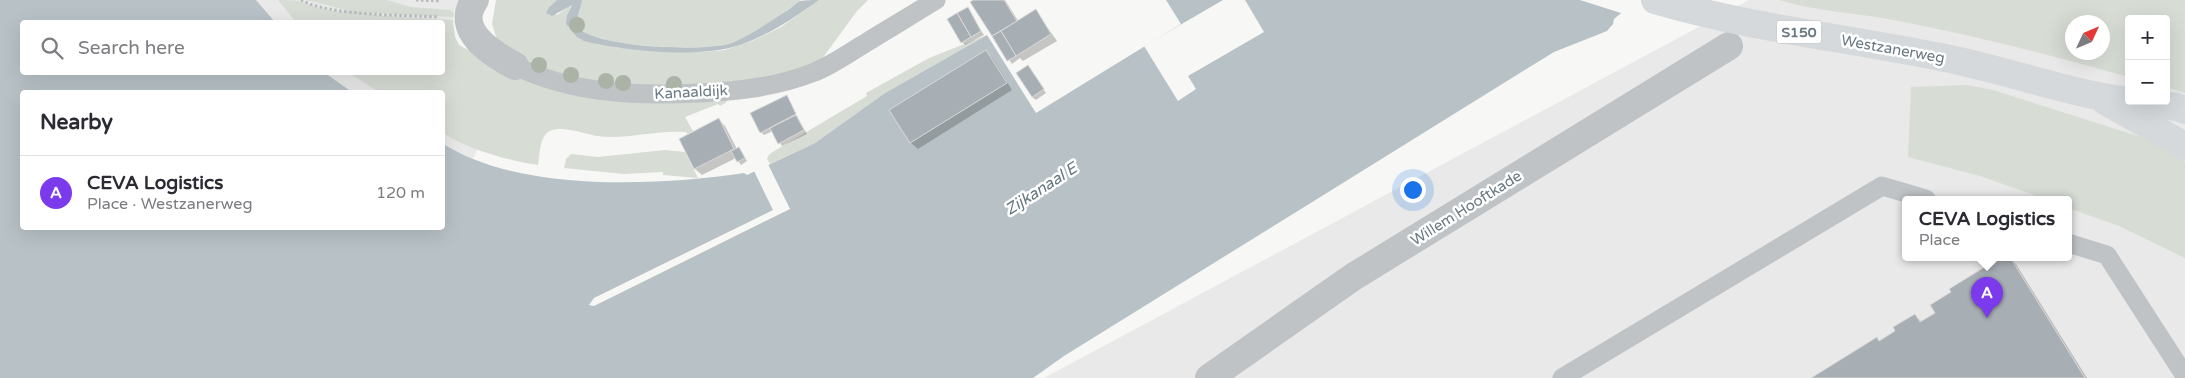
<!DOCTYPE html>
<meta charset="utf-8">
<style>
:root{--surface:#fff;--page:#f7f7f7;--text:#2b2b33;--muted:#7c7c81;--line:#e1e1e2;--accent:#7c3aed}
body{margin:0;font-family:"Varela Round",sans-serif;background:var(--page);color:var(--text)}
.controls{position:absolute;right:15px;top:15px;display:grid;overflow:hidden;border-radius:5px;box-shadow:0 5px 20px #0002}
.controls button{width:45px;height:45px;display:grid;place-items:center;padding:0;border:0;border-bottom:1px solid var(--line);background:var(--surface);color:var(--text);font:25px sans-serif}
.compass{position:absolute;left:2065px;top:15px;width:45px;height:45px;border-radius:50%;background:var(--surface);box-shadow:0 5px 20px #0002;rotate:46deg}
.you{position:absolute;left:1412px;top:189px;width:18px;height:18px;margin:-12px;border:4px solid #fff;border-radius:50%;background:#1a73e8;box-shadow:0 0 0 8px #1a73e833}
.badge{display:grid;place-items:center;width:32px;height:32px;border-radius:50%;background:var(--accent);color:#fff;font-size:16px;font-weight:700}
.pin{position:absolute;translate:-50% -41px;filter:drop-shadow(0 1px 2px #0008)}
.pin::after{content:'';position:absolute;top:26px;width:18px;height:15px;background:inherit;clip-path:polygon(0 0,100% 0,50% 100%)}
.popup{position:absolute;left:1902px;top:196px;width:170px;height:65px;box-sizing:border-box;display:grid;place-content:center;border-radius:5px;background:var(--surface);filter:drop-shadow(0 1px 4px #0005);font-size:16px;white-space:nowrap;color:var(--muted)}
.popup b{font-size:19px;color:var(--text)}
.popup::after{content:'';position:absolute;left:50%;top:100%;margin-left:-10px;border:10px solid transparent;border-top-color:var(--surface)}
.list{margin:0;padding:0;list-style:none}
h2{display:flex;justify-content:space-between;align-items:center;height:65px;margin:0;padding:0 20px;font-size:21px}
h2 small{font-size:16px;font-weight:400;color:var(--muted)}
.list li{display:grid;grid-template-columns:32px 1fr auto;gap:15px;align-items:center;box-sizing:border-box;height:75px;padding:0 20px;border-top:1px solid var(--line)}
.list b{display:block;font-size:19px;white-space:nowrap}
.list p{margin:0;font-size:16px;white-space:nowrap;color:var(--muted)}
.list em{font-size:16px;font-style:normal;color:var(--muted)}
.icon{flex:none;width:28px;height:28px;fill:none;stroke:currentColor;stroke-width:2;stroke-linecap:round;stroke-linejoin:round}
.map{position:relative;flex:none;width:2185px;height:378px;overflow:hidden}
.search{position:absolute;background:var(--surface);box-shadow:0 5px 20px #0002;left:20px;top:20px;width:425px;height:55px;display:flex;align-items:center;gap:12px;box-sizing:border-box;padding:0 18px;border-radius:5px;color:var(--muted);font-size:19px}
.panel{position:absolute;background:var(--surface);box-shadow:0 5px 20px #0002;left:20px;top:90px;width:425px;height:140px;border-radius:5px}
.map>svg:first-child{display:block}
</style>
<div class="map">
<svg width="2185" height="378" viewBox="0 0 2185 378">
<rect width="100%" height="100%" fill="#f7f8f5"/>
<g fill="#e8e9e8" fill-rule="evenodd">
<path d="M256 0H460L455 11 452 24 456 41 464 49 511 73 473 159 443 144 442 92H352L325 73 442 72V22H275Z"/>
<path d="M1749 0H2185V378H1044ZM2129 19H2166V101H2129ZM2072 22H2102V52H2072ZM1906 199H2068V257H1906Z"/>
</g>
<g fill="#d7dcd5" fill-rule="evenodd">
<path d="M278 0C284 0 293 0 298 1 316 7 331 13 350 11L306 0H387L411 7 451 10 454 14 453 17 358 12 383 16 453 20 455 37 459 45 511 73 725 98 727 102 720 106 718 104 685 117 693 131 687 134 686 132C655 130 625 140 597 136 585 134 559 124 548 132 539 139 540 155 538 165 506 160 470 150 443 133L442 92H379L349 73 442 72V22H296Z"/>
<path d="M496 0H557L549 7 557 15 572 4 567 15 569 28 614 47 660 51 705 52 725 50 752 41 781 27 819 0H868L857 11 822 59 810 66 754 81 690 87 600 85 529 65 498 43 492 24Z"/>
<path d="M582 0H801C783 13 751 37 730 44 705 51 587 48 576 25L580 9V1Z"/>
<path d="M1779 0H2185V93L2166 87V19H2129V77C2053 56 1977 36 1899 21 1859 13 1818 12 1779 0ZM2072 22H2102V52H2072Z"/>
<path d="M987 35 885 93 815 143 770 164 767 159 768 156 771 153 867 96 866 93 929 58Z"/>
<path d="M1967 85 1993 90 2144 138 2185 161V258L2119 226 2068 208V199H2045L1980 176 1908 157 1911 87Z"/>
<path d="M665 150 685 152 698 178 663 175V172L623 174 564 168 566 159 571 154 598 157Z"/>
</g>
<g fill="#b8c2c6">
<path d="M0 0H256L275 22H22V72L325 73 352 92H22V228H442L443 144C453 149 463 155 473 159 549 190 664 185 744 173L747 175 815 143 885 93 987 35 1036 113 1181 24 1166 0H1637L1614 19 1613 24 1607 31 1554 52 1064 356 1033 378H0Z"/>
<path d="M557 0H582L576 25C587 48 708 52 732 43 752 35 770 21 788 10 792 7 796 3 800 1 805 0 814 0 819 0 794 18 769 35 740 45 699 59 625 51 584 41L577 37 566 24 567 15 572 5 552 16 546 13 549 7Z"/>
</g>
<g fill="#f7f8f5">
<path d="M1223 0H1245L1264 32 1188 76 1196 89 1178 101 1144 46Z"/>
<path d="M1580 0H1639L1624 14Z"/>
<path d="M767 162 790 209 594 306 589 305 594 298 773 210 753 169Z"/>
</g>
<g fill="#0003">
<path d="M975 0H1005L1019 22 1036 11 1057 41 1023 61 1020 58 1012 64 972 2Z"/>
<path d="M967 9 984 35 965 45 962 42Z"/>
<path d="M986 52 992 58 1012 90 918 149 911 143 891 110Z"/>
<path d="M1031 70 1046 93 1036 100 1032 97Z"/>
<path d="M786 97 807 134 782 146 773 131 764 135 761 132Z"/>
<path d="M719 120 725 126 737 149 739 148 742 152 747 161 741 165 736 158 702 175 695 169 680 139Z"/>
<path d="M2003 257H2009L2016 264 2087 378H1813L1880 342 1897 331 1915 315 1922 322 1937 313 1952 293 1950 289Z"/>
</g>
<g fill="#a7aeb4" stroke="#d9d9d8">
<path d="M973 0H1004L1017 21 992 36 970 2Z"/>
<path d="M968 7 981 31 971 37 957 13Z"/>
<path d="M1036 9 1051 34 1016 56 1001 31Z"/>
<path d="M957 13 971 37 961 43 947 19Z"/>
<path d="M1001 31 1016 56 1007 61 992 36Z"/>
<path d="M986 50 1007 83 910 143 889 110Z"/>
<path d="M1028 65 1044 89 1032 97 1016 73Z"/>
<path d="M787 95 796 114 760 133 750 113Z"/>
<path d="M796 115 804 130 778 144 770 128Z"/>
<path d="M719 118 734 149 694 169 679 139Z"/>
<path d="M739 147 745 158 737 162 731 151Z"/>
<path d="M2001 257H2010L2085 378H1811L1877 337 1879 341 1895 331 1893 327 1915 314 1920 322 1935 313 1930 305 1951 292 1949 289Z"/>
</g>
<g fill="none" stroke-linecap="round" stroke-linejoin="round">
<g stroke="#b9bcbe" stroke-width="3" stroke-dasharray="2.5 2.5" stroke-linecap="butt">
<path d="M301 0C329 16 405 15 439 17"/>
<path d="M416 0 441 1"/>
</g>
<g stroke="#bfc3c6" stroke-width="19">
<path d="M515 66C574 94 636 96 700 93 738 91 776 87 812 73 831 66 847 54 864 44 888 29 912 15 936 0"/>
<path d="M2068 243 2107 255 2185 376"/>
<path d="M1562 378 1882 186 1926 199"/>
</g>
<g stroke="#bfc3c6" stroke-width="28">
<path d="M475 0C453 31 493 54 515 66"/>
<path d="M1209 378 1353 277 1729 46"/>
</g>
<g stroke="#d5d9dc" stroke-width="28">
<path d="M1655 0C1750 28 1848 38 1945 58 2006 70 2066 93 2129 101"/>
<path d="M2105 101 2185 146"/>
<path d="M2131 101 2177 107 2185 110"/>
</g>
</g>
<g fill="#abb3a7">
<circle cx="577" cy="25" r="8"/>
<circle cx="539" cy="65" r="8"/>
<circle cx="571" cy="75" r="8"/>
<circle cx="606" cy="81" r="8"/>
<circle cx="623" cy="83" r="8"/>
<circle cx="674" cy="84" r="8"/>
</g>
<g text-anchor="middle" dominant-baseline="central" stroke-width="5" stroke-linejoin="round" paint-order="stroke">
<rect fill="#fff" stroke="#97a0a8" stroke-width="1" x="1776.5" y="20.5" width="45" height="23" rx="4"/>
<g font-size="14" font-weight="bold" fill="#6a7883">
<text x="1799" y="32">S150</text>
</g>
<g font-size="15" fill="#6a7883" stroke="#fff">
<text transform="translate(1893 49) rotate(10)">Westzanerweg</text>
<text transform="translate(691 92) rotate(-3)">Kanaaldijk</text>
<text transform="translate(1466 208) rotate(-32)">Willem Hooftkade</text>
</g>
<g font-size="16" font-style="italic" fill="#66777e" stroke="#fff">
<text transform="translate(1041 189) rotate(-33)">Zijkanaal E</text>
</g>
</g>
</svg>
<div class="controls">
<button>+</button>
<button>−</button>
</div>
<svg class="compass" viewBox="-18 -18 36 36"><path d="M0-13l5 13h-10z" fill="#e53935"/><path d="M0 13l5-13h-10z" fill="#7c7c81"/></svg>
<div class="you"></div>
<div class="pin badge" style="left:1987px;top:318px">A</div>
<div class="popup"><b>CEVA Logistics</b>Place</div>
<div class="search"><svg class="icon" aria-label="search" viewBox="0 0 24 24"><circle cx="10" cy="10" r="6"/><path d="M15 15l6 6"/></svg>Search here</div>
<section class="panel">
<h2>Nearby<small></small></h2>
<ul class="list">
<li><span class="badge">A</span><div><b>CEVA Logistics</b><p>Place · Westzanerweg</p></div><em>120 m</em></li>
</ul>
</section>
</div>
